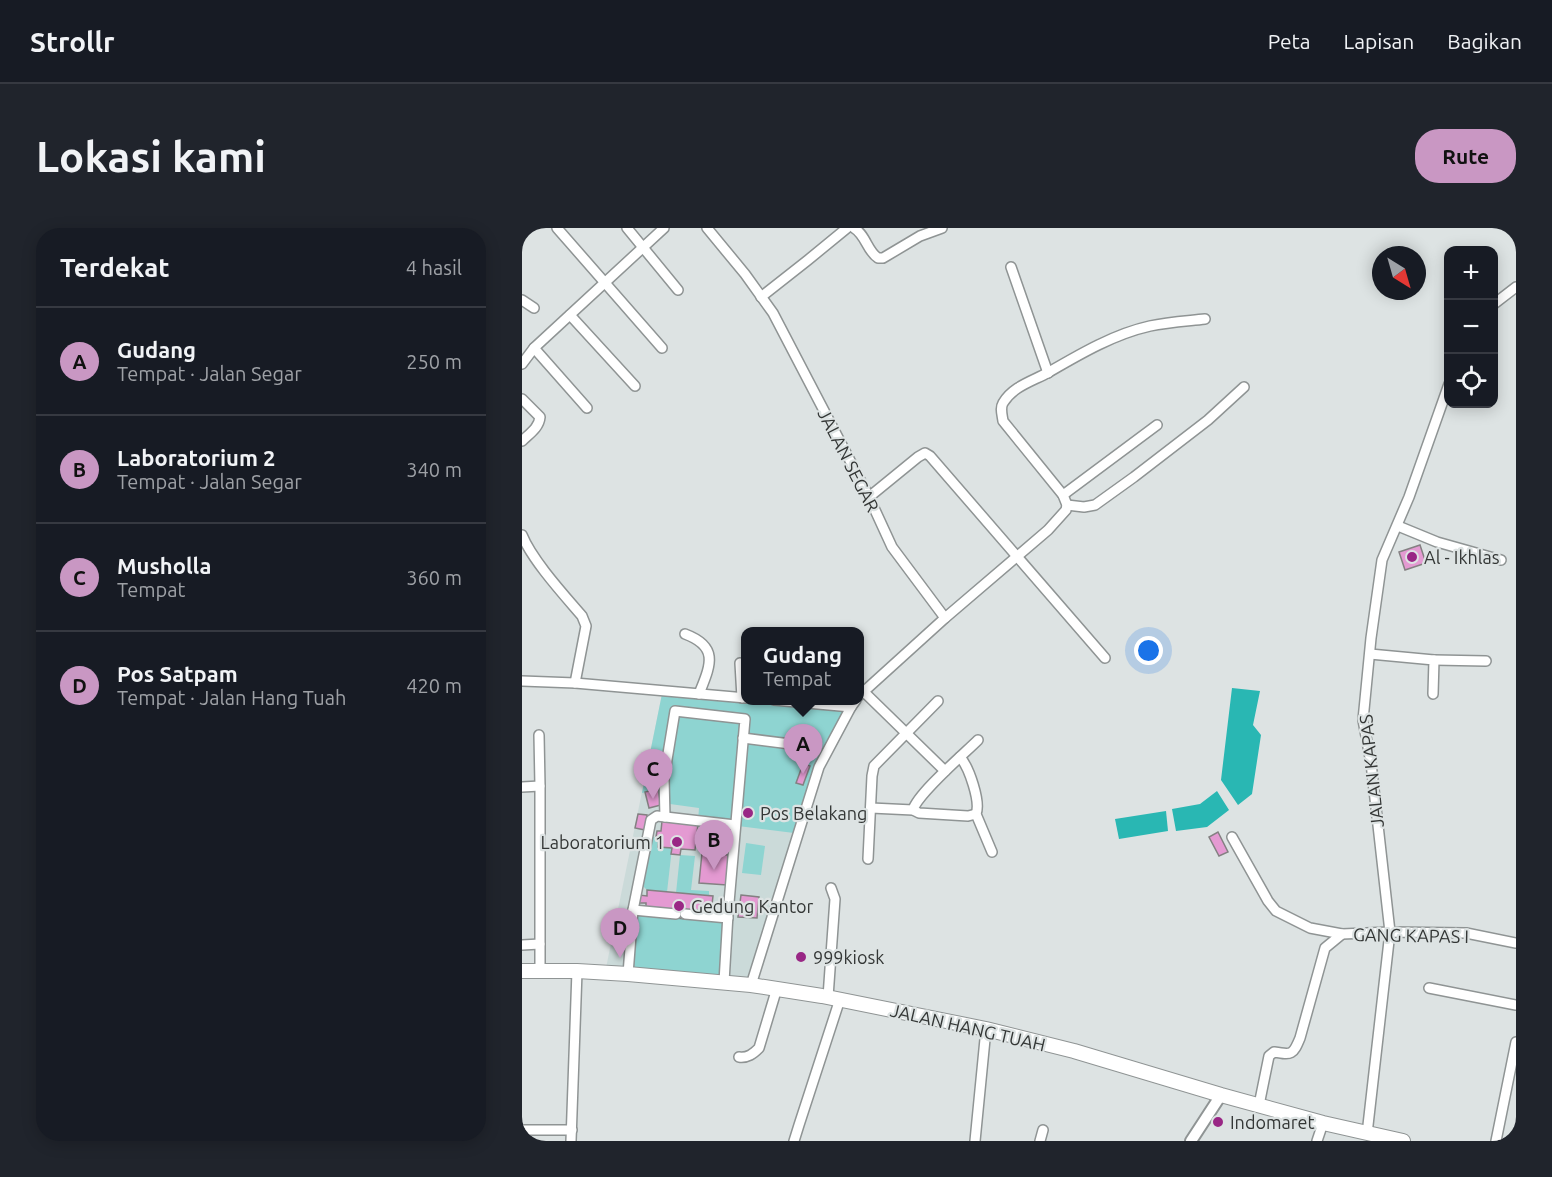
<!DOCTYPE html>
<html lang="id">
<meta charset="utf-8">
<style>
:root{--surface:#171b24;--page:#20242c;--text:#f1f3f6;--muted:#9ea1a6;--line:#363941;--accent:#c997c3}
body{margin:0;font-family:Ubuntu,sans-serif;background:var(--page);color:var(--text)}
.controls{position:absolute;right:18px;top:18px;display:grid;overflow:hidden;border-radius:12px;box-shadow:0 3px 15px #0003}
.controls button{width:54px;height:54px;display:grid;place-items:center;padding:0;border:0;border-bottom:2px solid var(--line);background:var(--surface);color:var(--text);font:30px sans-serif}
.compass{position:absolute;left:850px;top:18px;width:54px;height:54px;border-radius:50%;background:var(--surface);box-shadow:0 3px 15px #0003;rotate:143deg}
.you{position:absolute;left:627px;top:423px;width:21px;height:21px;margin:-15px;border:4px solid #fff;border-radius:50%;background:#1a73e8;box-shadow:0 0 0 9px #1a73e833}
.badge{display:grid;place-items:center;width:39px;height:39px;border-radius:50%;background:var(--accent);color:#111;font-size:20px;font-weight:700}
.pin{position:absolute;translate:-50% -50px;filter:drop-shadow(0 2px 3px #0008)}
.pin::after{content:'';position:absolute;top:32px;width:21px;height:18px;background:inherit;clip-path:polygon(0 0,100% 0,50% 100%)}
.popup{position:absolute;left:219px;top:399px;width:123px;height:78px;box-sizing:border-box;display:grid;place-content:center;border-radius:12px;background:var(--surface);filter:drop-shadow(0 2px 4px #0005);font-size:20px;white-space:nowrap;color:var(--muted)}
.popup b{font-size:22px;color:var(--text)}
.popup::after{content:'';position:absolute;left:50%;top:100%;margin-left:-12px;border:12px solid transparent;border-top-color:var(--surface)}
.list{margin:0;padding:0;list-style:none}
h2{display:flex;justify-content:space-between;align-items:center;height:78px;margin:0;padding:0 24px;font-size:26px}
h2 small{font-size:20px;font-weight:400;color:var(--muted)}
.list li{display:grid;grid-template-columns:39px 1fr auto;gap:18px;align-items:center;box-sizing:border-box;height:108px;padding:0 24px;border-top:2px solid var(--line)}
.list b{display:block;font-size:22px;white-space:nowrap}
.list p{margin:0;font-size:20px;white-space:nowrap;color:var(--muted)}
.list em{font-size:20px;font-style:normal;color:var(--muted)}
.icon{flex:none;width:33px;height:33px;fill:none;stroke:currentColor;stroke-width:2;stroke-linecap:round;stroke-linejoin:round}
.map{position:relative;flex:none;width:994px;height:913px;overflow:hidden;border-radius:24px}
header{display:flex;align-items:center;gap:36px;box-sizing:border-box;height:84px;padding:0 30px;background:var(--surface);border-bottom:2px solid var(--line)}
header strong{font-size:28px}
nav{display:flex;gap:33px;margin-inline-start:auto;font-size:21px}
.intro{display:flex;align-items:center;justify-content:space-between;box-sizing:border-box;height:144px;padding:0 36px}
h1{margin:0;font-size:42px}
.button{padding:15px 27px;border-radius:24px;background:var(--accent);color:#111;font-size:21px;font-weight:700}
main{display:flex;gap:36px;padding:0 36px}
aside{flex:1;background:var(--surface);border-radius:24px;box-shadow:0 3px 15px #0003}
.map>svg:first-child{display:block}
</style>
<header>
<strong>Strollr</strong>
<nav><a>Peta</a><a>Lapisan</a><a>Bagikan</a></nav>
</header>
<div class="intro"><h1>Lokasi kami</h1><a class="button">Rute</a></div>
<main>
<aside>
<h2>Terdekat<small>4 hasil</small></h2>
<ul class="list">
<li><span class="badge">A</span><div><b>Gudang</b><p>Tempat · Jalan Segar</p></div><em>250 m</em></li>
<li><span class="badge">B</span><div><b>Laboratorium 2</b><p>Tempat · Jalan Segar</p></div><em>340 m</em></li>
<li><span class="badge">C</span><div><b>Musholla</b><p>Tempat</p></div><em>360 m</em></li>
<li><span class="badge">D</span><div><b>Pos Satpam</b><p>Tempat · Jalan Hang Tuah</p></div><em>420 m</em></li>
</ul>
</aside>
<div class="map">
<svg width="994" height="913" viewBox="0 0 994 913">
<rect width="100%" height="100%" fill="#dde3e3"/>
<path fill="#cbdad9" d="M140 466 294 538 227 753 84 740Z"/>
<g fill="#8ed4d1">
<path d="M140 466 324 482 272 605 176 593 177 580 148 576 147 589 142 560 120 565Z"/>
<path d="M128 609H137L136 619 150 620 145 664 125 662 118 655Z"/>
<path d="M224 615 243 618 239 647 220 645Z"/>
<path d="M158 627 173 628 169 662 187 663V667L154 665Z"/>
<path d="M111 682 162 691 206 690 202 751 106 742Z"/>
</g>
<g fill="#29b7b3">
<path d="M710 460 738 463 731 497 739 507 730 566 716 577 699 552Z"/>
<path d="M695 563 707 582 685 599 654 603 650 581 678 576Z"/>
<path d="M644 583 646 603 597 611 593 591Z"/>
</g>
<g fill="#e49ad2" stroke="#848082" stroke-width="1.5">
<path d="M898 317 904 335 883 342 877 324Z"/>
<path d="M281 536 288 538 281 557 274 555Z"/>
<path d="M136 561 139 577 127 580 123 564Z"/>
<path d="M116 586 125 587 123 602 113 600Z"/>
<path d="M140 593 176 596 173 622 159 621 158 627 149 626 150 620 136 619 137 609H134L135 603H139Z"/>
<path d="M183 597 209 600 208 615 181 612Z"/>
<path d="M696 604 706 624 697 628 687 609Z"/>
<path d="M180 625 207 627 205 657 177 655Z"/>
<path d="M125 662 191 668 189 685 163 683 162 691 154 690 124 680V675H117V667L125 668Z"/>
<path d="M219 667 237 669 235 690 216 689Z"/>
</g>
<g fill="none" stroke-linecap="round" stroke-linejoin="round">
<defs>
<g id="minor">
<path d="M35 0 140 120"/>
<path d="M105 0 156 62"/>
<path d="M185 0 223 46 251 85 347 269 370 319 423 390"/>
<path d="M332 0C344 7 345 23 356 30H361L398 8 420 0"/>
<path d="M489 39 526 145"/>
<path d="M239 69 286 32 325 0"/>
<path d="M0 72 12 80"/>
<path d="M972 76 994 59"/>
<path d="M48 87 113 158"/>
<path d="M12 120 65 180"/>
<path d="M0 136 12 120 142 0"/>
<path d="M0 171 18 189C17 200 7 206 0 213"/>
<path d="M541 267 635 197"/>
<path d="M347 269 396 229 403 225 408 228 583 430"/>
<path d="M545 277 562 279 573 277 612 249 686 192 722 159"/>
<path d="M876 298 915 314 979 332"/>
<path d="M0 307C10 332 42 367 60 388L64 398 53 455"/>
<path d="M163 406C198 419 188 438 177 466"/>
<path d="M848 426 912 432 911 466"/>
<path d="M912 432 964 433"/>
<path d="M218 435 220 470"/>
<path d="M0 453 53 455 224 470"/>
<path d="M341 463 423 543"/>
<path d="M338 467 423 390 526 302 544 282 545 277 541 267 481 193C480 186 478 180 481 175 491 158 511 153 527 144 558 126 592 106 628 98 646 94 665 93 683 91"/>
<path d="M252 472 329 479"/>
<path d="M17 507 18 558V743"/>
<path d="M221 510 284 518"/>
<path d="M438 529C447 539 459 574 454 586L470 624"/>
<path d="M0 559 18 558"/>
<path d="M349 580 391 582 397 585 446 588 454 586"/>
<path d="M391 582C395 566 442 526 456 512"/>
<path d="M143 589 142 550 153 483 223 491 206 686 202 754"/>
<path d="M710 609 746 673 754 683 788 700 820 706 868 704 944 705 994 715"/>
<path d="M346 631 350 548 352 538 416 473"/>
<path d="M111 682 154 686"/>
<path d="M163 686 206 690"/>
<path d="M0 717 18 716"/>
<path d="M106 746 111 682 129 592 135 588 213 597"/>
<path d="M229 757 297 539 329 479 334 472"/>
<path d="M907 760 994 777"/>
<path d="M306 769 313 671 309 660"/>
<path d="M217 829C226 830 231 826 237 820L255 760"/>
<path d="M737 877 747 828 752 824C770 827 771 827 778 810L803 720 820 706"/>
<path d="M0 902H50"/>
<path d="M845 906 868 704 849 535 841 492 849 410 860 332 887 269 927 156"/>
<path d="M49 913 55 743"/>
<path d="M272 913 277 897 318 771"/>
<path d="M453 913 464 801"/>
<path d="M518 913 521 902"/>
<path d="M795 913 801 895"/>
<path d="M974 913 994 814"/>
</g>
<path id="tertiary" d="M669 913 699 867"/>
<path id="primary" d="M0 743H55L106 746 229 757 300 768 464 801 552 823 699 867 801 895 881 913"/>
</defs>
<use href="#minor" stroke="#8f9494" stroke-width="12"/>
<use href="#tertiary" stroke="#8f9494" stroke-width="14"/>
<use href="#primary" stroke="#8f9494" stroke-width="16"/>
<use href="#minor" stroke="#fff" stroke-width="9"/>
<use href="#tertiary" stroke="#fff" stroke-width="10"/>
<use href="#primary" stroke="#fff" stroke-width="14"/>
</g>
<g fill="#992785" stroke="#dde3e3" stroke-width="2">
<circle cx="890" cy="329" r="6"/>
<circle cx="226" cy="585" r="6"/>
<circle cx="155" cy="614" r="6"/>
<circle cx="157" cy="678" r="6"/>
<circle cx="279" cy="729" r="6"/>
<circle cx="696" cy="894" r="6"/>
</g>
<g text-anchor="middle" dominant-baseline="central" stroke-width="4.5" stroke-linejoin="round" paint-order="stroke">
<g font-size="18" fill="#343736" stroke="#dde3e3">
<text transform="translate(327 232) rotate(63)">JALAN SEGAR</text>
<text transform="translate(849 543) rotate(-96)">JALAN KAPAS</text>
<text transform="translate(889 707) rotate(1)">GANG KAPAS I</text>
<text transform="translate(446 799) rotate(13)">JALAN HANG TUAH</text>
</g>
<g font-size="18" fill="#343736" stroke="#dde3e3" text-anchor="start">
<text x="902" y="329">Al - Ikhlas</text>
<text x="238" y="585">Pos Belakang</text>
<text x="143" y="614" text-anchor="end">Laboratorium 1</text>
<text x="169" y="678">Gedung Kantor</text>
<text x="291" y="729">999kiosk</text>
<text x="708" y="894">Indomaret</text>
</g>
</g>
</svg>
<div class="controls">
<button>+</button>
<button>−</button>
<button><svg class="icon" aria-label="locate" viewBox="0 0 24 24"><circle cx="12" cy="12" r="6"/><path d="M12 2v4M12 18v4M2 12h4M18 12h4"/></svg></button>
</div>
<svg class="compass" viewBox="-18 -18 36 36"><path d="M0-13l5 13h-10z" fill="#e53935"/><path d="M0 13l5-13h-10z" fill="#9ea1a6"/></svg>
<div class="you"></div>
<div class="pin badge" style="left:281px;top:546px">A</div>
<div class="popup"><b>Gudang</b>Tempat</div>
<div class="pin badge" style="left:192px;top:642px">B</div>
<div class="pin badge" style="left:131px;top:571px">C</div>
<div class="pin badge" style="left:98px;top:730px">D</div>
</div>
</main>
